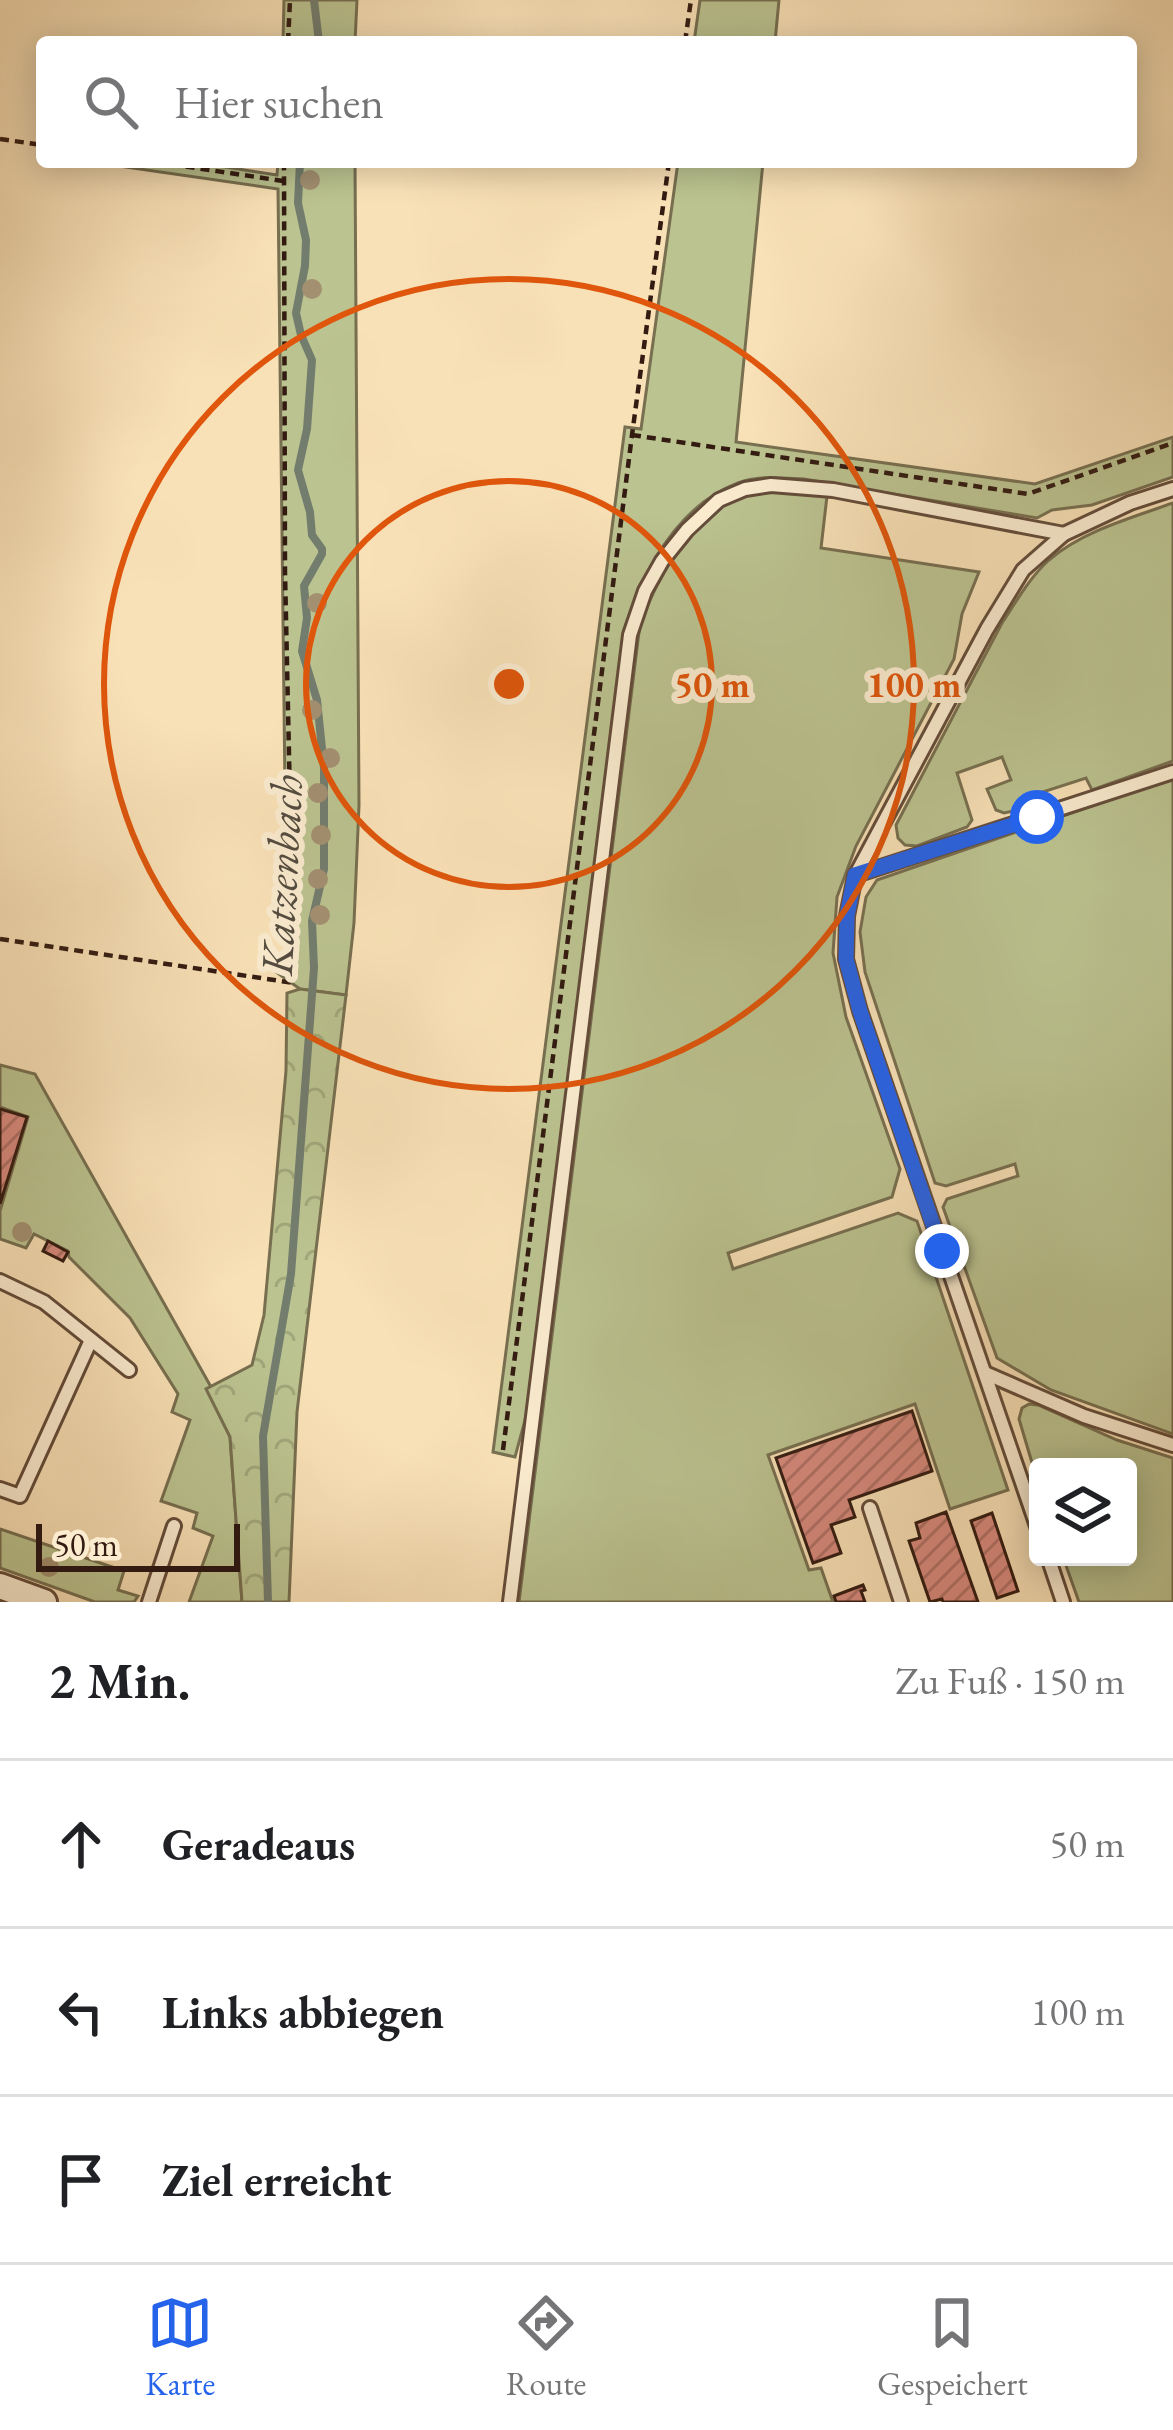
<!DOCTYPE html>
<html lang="de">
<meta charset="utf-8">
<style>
:root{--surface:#fff;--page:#f2f2f2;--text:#202124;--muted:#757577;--line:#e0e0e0;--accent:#2563eb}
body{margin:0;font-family:"EB Garamond",serif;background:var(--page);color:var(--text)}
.controls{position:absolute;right:36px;bottom:36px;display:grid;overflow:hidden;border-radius:12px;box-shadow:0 6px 30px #0003}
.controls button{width:108px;height:108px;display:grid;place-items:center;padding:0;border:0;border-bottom:3px solid var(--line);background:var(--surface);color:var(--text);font:60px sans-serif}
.scale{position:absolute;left:36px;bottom:30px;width:204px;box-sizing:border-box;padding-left:12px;border:6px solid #331b11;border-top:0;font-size:33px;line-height:42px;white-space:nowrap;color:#331b11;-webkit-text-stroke:9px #fbecd0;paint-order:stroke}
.stop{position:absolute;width:36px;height:36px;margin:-27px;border:9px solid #2563eb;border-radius:50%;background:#fff}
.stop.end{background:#2563eb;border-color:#fff;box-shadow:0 3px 12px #0008}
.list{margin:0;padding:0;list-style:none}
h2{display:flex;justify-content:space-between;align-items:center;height:156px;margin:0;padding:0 48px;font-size:51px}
h2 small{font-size:39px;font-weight:400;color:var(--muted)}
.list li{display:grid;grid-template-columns:78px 1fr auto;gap:36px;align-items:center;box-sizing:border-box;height:168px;padding:0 48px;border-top:3px solid var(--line)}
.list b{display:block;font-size:45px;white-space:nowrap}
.list em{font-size:39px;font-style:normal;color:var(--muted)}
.icon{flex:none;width:66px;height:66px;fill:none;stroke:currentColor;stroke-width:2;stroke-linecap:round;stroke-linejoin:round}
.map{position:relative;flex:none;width:1173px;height:1602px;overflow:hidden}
.search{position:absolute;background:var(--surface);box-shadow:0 6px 30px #0003;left:36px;right:36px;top:36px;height:132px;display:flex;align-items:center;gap:30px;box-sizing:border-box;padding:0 42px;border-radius:12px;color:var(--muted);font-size:45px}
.sheet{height:660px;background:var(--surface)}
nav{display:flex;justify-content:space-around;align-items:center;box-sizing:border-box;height:168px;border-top:3px solid var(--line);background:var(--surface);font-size:33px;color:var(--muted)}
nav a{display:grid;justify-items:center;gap:6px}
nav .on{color:var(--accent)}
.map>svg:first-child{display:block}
</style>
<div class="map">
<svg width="1173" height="1602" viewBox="0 0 1173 1602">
<defs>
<pattern id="forest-crowns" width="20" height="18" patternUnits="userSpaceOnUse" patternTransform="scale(3)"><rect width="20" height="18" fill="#bbc390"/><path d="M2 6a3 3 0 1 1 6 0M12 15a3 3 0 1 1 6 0" fill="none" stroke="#a1a77b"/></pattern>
<pattern id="building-hatch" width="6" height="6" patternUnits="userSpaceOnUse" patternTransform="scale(3)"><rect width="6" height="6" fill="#d88a7e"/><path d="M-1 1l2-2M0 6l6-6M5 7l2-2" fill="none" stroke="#b07066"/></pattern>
</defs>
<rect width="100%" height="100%" fill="#f9e1b7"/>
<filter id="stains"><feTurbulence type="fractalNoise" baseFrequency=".00167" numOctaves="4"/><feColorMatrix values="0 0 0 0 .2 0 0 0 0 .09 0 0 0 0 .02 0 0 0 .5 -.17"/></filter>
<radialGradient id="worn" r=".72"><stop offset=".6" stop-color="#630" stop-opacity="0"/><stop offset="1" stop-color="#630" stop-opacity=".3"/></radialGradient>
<g fill="#bbc390" stroke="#776f50" stroke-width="3">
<path d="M284 0H357L355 42H283Z"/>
<path d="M700 0H779L775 42H694Z"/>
<path d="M91 162H193L277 175 278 162H355L359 805 354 923 346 995 300 989 276 972 287 963 278 189Z"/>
<path d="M678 162H763L736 442 1035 484 1173 437V477L1092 505 1052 510 1037 518 804 479C782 478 759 475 738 483 677 506 643 572 624 630L527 1413 515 1457 493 1452 625 427 641 429Z"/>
<path d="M776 492 827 496 821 548 979 572 962 614 954 659 856 846 837 897 833 953 846 1017 900 1169 892 1197 728 1253 733 1269 898 1213 917 1221 1008 1490 950 1509 915 1404 768 1455 809 1570 821 1568 833 1602H519L640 624C656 581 687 524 729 502 744 494 759 493 776 492Z"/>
<path d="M1173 503V761L1092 790 1086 778 1027 797 1028 808 1004 813 996 810 987 789 1011 780 1002 757 957 773 972 820 967 827 917 846 905 845 898 838 896 825 1002 623C1016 602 1030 577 1049 560 1083 531 1131 518 1173 503Z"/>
<path d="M1173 778V1434L1051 1390 997 1358 943 1207 947 1199 1018 1176 1015 1164 946 1186 935 1183 865 972 860 932 866 897 877 880Z"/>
<path d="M0 1065 35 1074 211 1387 230 1437 242 1602H189L213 1536 193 1528 197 1513 161 1501 190 1420 172 1412 178 1394 130 1318 69 1257 68 1251 34 1234 26 1248 0 1239V1211L28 1117 0 1107Z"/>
<path d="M1029 1404 1038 1405 1117 1440 1173 1458V1602H1079L1063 1557H1128V1467H1038V1483L1019 1419 1022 1408Z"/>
<path d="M0 1529 124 1571 118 1590 138 1596 134 1602H95L0 1568Z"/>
</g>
<path fill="url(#forest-crowns)" stroke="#776f50" stroke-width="3" d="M300 989 346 995 297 1412 289 1602H242L230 1437 206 1389 252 1365 264 1315 286 1071 287 993Z"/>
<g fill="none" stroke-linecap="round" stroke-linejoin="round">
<g stroke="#737d6e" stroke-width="8">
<path d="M314 0 319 42"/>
<path d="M268 1602 263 1436 291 1274 314 968 312 921 324 869V768L317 700 302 651 307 618 304 586 322 554V549L312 535 310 512 298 470 307 429 312 360 301 335 296 313 305 266 306 240 298 203 300 162"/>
</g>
</g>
<g fill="url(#building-hatch)" stroke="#331b11" stroke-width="3">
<path d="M0 1109 27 1117 0 1204Z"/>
<path d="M48 1241 68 1252 63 1261 43 1251Z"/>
<path d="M912 1411 932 1471 849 1500 855 1517 831 1525 841 1553 813 1563 776 1458Z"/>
<path d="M946 1512 978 1602H943L942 1599 930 1602 909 1541 920 1538 916 1523Z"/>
<path d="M992 1513 1018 1591 997 1598 971 1521Z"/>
<path d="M863 1585 865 1590 861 1591 865 1602H836L834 1596Z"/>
</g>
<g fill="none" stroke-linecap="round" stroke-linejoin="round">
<defs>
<g id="service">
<path d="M856 875 1173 772"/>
<path d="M0 1281 44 1302 129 1370"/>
<path d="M985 1373 1084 1416 1173 1445"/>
<path d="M0 1489 20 1496 91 1340"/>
<path d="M870 1508 901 1602"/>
<path d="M1038 1529 860 1011 846 959 847 916 855 876 987 629 1023 570 1064 534 1130 503 1173 489"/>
<path d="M1048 1557 1063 1602"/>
<path d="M149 1602 174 1526"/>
<path d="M510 1602 630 635 645 591 662 561 687 530 719 500 745 489 771 485 833 490 1064 534"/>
</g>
<path id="minor" d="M0 1586 44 1602"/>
</defs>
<use href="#service" stroke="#644c3a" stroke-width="18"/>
<use href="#minor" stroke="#644c3a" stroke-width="30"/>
<g stroke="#331b11" stroke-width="4.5" stroke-dasharray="9 6" stroke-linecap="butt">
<path d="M288 42 290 0"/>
<path d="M685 42 691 0"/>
<path d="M0 139 42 145"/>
<path d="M156 162 283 181"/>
<path d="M632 435 1028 494 1173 443"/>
<path d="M0 939 294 983 285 572 284 162"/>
<path d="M503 1450 632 435 669 162"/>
</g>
<use href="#service" stroke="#fbecd0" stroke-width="12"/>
<use href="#minor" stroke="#fbecd0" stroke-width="24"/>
</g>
<g fill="#a39071">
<circle cx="310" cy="180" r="10"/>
<circle cx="312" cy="289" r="10"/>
<circle cx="317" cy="603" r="10"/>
<circle cx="312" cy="710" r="10"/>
<circle cx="330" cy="758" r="10"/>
<circle cx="318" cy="793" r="10"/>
<circle cx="321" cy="835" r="10"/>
<circle cx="318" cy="879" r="10"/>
<circle cx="320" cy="915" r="10"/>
<circle cx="22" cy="1232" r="10"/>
<circle cx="49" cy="1567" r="10"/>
</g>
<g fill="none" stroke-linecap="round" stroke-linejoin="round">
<path stroke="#2563eb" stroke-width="15" d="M942 1251 860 1011 846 959 847 916 855 875 1037 817"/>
</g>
<g fill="none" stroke="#df560c" stroke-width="6">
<circle cx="509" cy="684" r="203"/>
<circle cx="509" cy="684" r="405"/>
</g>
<g text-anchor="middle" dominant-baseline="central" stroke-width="12" stroke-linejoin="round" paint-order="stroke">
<g font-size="45" font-style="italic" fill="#534c40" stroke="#fbecd0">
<text transform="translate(281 875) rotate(-87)">Katzenbach</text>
</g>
</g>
<circle cx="509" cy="684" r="18" fill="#df560c" stroke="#fbecd0" stroke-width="6"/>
<g font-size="36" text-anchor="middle" font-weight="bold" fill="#df560c" stroke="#fbecd0" stroke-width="12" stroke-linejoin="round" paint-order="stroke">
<text x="712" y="697">50 m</text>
<text x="914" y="697">100 m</text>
</g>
<rect width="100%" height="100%" filter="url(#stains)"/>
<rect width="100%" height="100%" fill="url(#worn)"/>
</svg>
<div class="controls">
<button><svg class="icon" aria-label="layers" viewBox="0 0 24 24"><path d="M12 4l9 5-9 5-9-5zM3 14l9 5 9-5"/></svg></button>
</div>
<div class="scale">50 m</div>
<div class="stop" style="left:1037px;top:817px"></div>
<div class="stop end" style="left:942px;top:1251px"></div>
<div class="search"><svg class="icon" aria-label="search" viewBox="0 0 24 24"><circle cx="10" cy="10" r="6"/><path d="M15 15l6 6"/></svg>Hier suchen</div>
</div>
<section class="sheet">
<h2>2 Min.<small>Zu Fuß · 150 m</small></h2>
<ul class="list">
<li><svg class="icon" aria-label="ahead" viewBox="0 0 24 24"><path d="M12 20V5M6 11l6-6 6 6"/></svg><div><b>Geradeaus</b></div><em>50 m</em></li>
<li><svg class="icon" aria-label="left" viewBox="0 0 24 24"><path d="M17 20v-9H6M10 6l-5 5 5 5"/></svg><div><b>Links abbiegen</b></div><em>100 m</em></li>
<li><svg class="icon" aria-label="arrive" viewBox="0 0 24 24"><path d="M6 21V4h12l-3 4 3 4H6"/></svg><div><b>Ziel erreicht</b></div></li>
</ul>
</section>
<nav>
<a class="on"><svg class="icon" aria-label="map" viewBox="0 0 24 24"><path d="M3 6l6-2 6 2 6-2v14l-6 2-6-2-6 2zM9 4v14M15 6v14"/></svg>Karte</a>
<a><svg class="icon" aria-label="directions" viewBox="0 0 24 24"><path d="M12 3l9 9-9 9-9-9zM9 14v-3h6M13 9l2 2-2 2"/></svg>Route</a>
<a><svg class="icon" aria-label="saved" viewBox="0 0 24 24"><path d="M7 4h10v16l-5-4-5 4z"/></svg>Gespeichert</a>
</nav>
